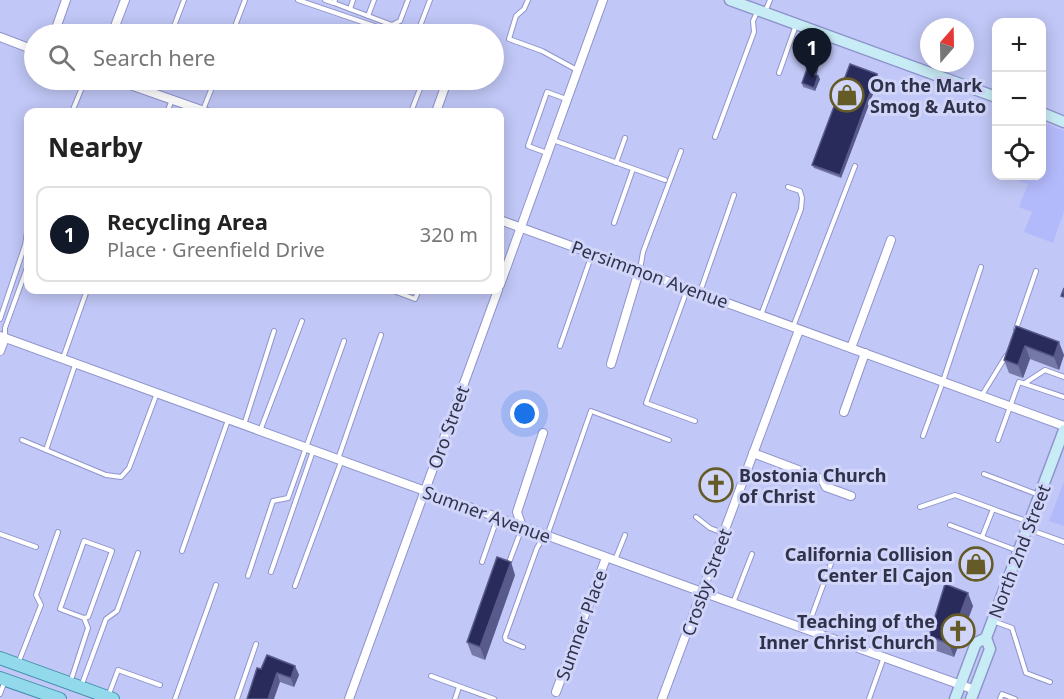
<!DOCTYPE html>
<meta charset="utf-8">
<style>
:root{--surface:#fff;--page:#f2f2f2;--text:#222;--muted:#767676;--line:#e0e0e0;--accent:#111827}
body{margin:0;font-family:"Noto Sans",sans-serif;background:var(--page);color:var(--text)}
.controls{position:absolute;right:18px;top:18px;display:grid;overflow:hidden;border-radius:12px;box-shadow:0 3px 15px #0003}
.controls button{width:54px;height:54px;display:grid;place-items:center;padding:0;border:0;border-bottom:2px solid var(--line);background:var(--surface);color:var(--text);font:30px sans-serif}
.compass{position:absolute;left:920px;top:18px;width:54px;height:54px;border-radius:50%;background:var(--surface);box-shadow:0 3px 15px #0003;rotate:20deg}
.you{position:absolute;left:525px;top:414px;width:21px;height:21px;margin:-15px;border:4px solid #fff;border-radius:50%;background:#1a73e8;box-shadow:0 0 0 9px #1a73e833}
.badge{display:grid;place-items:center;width:39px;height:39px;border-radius:50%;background:var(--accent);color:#fff;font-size:20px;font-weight:700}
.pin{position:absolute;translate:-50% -50px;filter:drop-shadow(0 2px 3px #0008)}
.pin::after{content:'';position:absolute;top:32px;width:21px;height:18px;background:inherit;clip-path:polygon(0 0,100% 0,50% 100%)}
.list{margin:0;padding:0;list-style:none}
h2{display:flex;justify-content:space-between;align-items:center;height:78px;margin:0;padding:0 24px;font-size:26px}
h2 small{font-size:20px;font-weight:400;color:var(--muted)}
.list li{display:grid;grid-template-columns:39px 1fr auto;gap:18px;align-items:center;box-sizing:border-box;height:96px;margin:0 12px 12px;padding:0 12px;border:2px solid var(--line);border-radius:12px}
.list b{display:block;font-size:22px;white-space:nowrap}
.list p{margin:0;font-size:20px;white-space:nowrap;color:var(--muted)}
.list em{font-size:20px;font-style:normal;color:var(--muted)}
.icon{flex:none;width:33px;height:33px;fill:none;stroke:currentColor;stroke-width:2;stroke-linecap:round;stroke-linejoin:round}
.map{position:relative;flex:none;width:1064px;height:699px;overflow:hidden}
.search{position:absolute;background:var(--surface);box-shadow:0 3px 15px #0003;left:24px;top:24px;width:480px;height:66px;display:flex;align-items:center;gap:15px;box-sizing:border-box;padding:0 21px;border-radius:33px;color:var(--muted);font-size:22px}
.panel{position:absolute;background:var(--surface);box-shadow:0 3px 15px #0003;left:24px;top:108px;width:480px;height:186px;border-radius:12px}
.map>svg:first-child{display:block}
</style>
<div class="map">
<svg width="1064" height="699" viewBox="0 0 1064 699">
<rect width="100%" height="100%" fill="#c1c7f6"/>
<g fill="#b3bafb">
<path d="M1042 122 1064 131V211L1053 243 1024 232 1032 212 1019 207 1028 184 1017 180 1018 176H1042Z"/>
<path d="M1064 482V526L1049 521Z"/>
</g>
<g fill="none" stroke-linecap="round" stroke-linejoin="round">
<defs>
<g id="lane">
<path d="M298 0 380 28 378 34"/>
<path d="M325 0 334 3"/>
<path d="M335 0 334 3 392 25 400 21 408 0"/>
<path d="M528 0 524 9 516 16 509 39 542 51 577 70"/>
<path d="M350 9 353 0"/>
<path d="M765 12 770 0"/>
<path d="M368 16 374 0"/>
<path d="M234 29 250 34"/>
<path d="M171 34 184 0"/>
<path d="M232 34 245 0"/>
<path d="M417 34 430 0"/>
<path d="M779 73 796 25"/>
<path d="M151 91 155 80"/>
<path d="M203 110 215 80"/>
<path d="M72 112 85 80"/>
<path d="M167 112 172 100"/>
<path d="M411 112 423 81"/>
<path d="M715 137 754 32 753 21 758 10"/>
<path d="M553 140 665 180"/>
<path d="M547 153 528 146 547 92 566 99"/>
<path d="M616 163 625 138"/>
<path d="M614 223 633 169"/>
<path d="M640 270 643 252 681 151"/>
<path d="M391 290 415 299 419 290"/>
<path d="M687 290 646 403 695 421"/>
<path d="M700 292 734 195"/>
<path d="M761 315 801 209 802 198 800 191 788 187"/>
<path d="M0 319 25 245 28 226"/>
<path d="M793 327 855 166"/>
<path d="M1016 329 1036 271"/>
<path d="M5 338V328L28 265"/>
<path d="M560 346 592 254"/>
<path d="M63 358 87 290"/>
<path d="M75 365 46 450 106 475 121 477 129 468 157 393"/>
<path d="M1025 383 1045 370 1064 377"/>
<path d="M982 395 1006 356"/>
<path d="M244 425 274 331"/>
<path d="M260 431 302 321"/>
<path d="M923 436 941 387 981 267"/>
<path d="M22 440 46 450"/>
<path d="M998 440 1019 382 1064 397"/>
<path d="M338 459 381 335"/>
<path d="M984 474 1039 495"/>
<path d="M920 507 955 495 993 509 982 537"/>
<path d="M993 509 1029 522"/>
<path d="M696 517 710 528 723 533"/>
<path d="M950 525 1018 551"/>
<path d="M1028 529 1064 542"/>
<path d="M0 534 36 547"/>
<path d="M547 536 591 411 669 440"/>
<path d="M182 551 228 420"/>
<path d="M615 560 625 535"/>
<path d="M482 562 497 519"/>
<path d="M508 565 522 528"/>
<path d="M271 572 313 451"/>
<path d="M248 576 273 501 288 498 344 341"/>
<path d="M295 586 341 462"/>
<path d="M733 603 752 554"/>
<path d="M993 621 1012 628 1026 673 1050 682"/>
<path d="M807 629 833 558C838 551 845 552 853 552"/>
<path d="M523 647 506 640 505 637 537 548 544 536"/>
<path d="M19 661 41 605 36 595 58 532"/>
<path d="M431 676 494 699"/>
<path d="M71 680 88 628 84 618 60 609 84 541 112 551 88 617 84 618"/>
<path d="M82 684 106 619 117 611 138 553"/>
<path d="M0 694 4 683"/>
<path d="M109 694 118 670 160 685"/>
<path d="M175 699 216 585"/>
<path d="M237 699 256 644"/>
<path d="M455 699 459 687"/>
<path d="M869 699 884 657"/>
<path d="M1000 699 1002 694 1015 699"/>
</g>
<g id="street">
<path d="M54 34 66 0"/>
<path d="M112 34 125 0"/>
<path d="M0 37 34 50"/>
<path d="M116 80 207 112"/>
<path d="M436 112 446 84"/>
<path d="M500 220 1064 426"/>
<path d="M500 285 603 0"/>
<path d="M0 336 702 592 975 690"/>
<path d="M851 348 891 240"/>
<path d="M0 351 5 338"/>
<path d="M611 364 639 271"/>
<path d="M844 412 865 353"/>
<path d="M753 453 822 479 826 487 851 496"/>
<path d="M522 527 517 512 543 433"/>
<path d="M556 692 606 558"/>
<path d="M349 699 498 290"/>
<path d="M662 699 799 330"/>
</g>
<g id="secondary">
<path d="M730 0 996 97"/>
<path d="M1042 113 1064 122"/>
<path d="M955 699 976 643 986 638"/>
<path d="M971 699 990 649 986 638 1064 430"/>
</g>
<g id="primary">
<path d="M0 658 113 699"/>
<path d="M0 678 60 699"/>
</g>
</defs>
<use href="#lane" stroke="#8f95cc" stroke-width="6"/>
<use href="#street" stroke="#8f95cc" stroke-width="10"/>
<use href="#secondary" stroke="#8f95cc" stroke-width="13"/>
<use href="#primary" stroke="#408eaa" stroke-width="14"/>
<use href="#lane" stroke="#fff" stroke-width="4"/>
<use href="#street" stroke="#fff" stroke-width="8"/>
<use href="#secondary" stroke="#c8ecf5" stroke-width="10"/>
<use href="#primary" stroke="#92d9ec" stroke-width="12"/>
</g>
<g fill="#7579a8">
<path d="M818 69 816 75 818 76 820 79 815 91 803 87 802 83Z"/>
<path d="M877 74 879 78 841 178 814 168 812 165Z"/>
<path d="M1016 326 1064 355 1059 370 1030 359 1023 378 1009 373 1004 360Z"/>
<path d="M515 575 485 660 472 655 467 642Z"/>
<path d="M973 606 954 657 934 650 929 636Z"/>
<path d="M295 666 299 675 294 687 280 682 261 669Z"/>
</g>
<g fill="#575a8a">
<path d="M817 66 818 69 816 77 814 74Z"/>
<path d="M877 74 879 78 841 178 840 175Z"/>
<path d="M818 76 820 79 815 91 814 88Z"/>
<path d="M1059 342 1064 355 1059 370 1054 357Z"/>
<path d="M1025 346 1030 359 1023 378 1018 365Z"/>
<path d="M511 562 515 575 485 660 480 647Z"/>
<path d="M968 593 973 606 954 657 949 644Z"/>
<path d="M295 666 299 675 294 687 291 678Z"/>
<path d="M277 673 280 682 274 699H268Z"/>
</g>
<g fill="#292b5b" stroke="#575a8a" stroke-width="1.5">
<path d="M809 63 817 66 814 74 818 76 814 88 802 83Z"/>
<path d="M850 64 877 74 840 175 812 165Z"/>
<path d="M1064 288V297L1061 296Z"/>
<path d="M1016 326 1059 342 1054 357 1025 346 1018 365 1004 360Z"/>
<path d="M497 557 511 562 480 647 467 642Z"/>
<path d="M945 584 968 593 949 644 929 636Z"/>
<path d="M267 655 295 666 291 678 277 673 268 699H247L257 668 261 669Z"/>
</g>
<defs>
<symbol id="shop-ring" viewBox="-11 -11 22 22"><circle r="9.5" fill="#d0d5f9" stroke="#645b27" stroke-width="1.5"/><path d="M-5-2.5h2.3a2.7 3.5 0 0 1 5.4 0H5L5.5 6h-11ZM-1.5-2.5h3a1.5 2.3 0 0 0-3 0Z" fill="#645b27"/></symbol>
<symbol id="church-ring" viewBox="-11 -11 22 22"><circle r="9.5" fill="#d0d5f9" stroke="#645b27" stroke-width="1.5"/><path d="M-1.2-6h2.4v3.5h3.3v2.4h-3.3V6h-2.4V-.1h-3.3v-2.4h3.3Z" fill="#645b27"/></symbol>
</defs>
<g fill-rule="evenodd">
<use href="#shop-ring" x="828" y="76" width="38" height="38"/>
<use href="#church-ring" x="697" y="466" width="38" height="38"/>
<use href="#shop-ring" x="957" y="545" width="38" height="38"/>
<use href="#church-ring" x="939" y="612" width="38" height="38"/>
</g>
<g text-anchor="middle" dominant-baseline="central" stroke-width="6" stroke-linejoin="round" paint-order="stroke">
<g font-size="18" font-weight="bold" fill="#2f3249" stroke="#d0d5f9" text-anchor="start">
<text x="870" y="85">On the Mark<tspan x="870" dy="21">Smog &amp; Auto</tspan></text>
<text x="739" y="475">Bostonia Church<tspan x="739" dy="21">of Christ</tspan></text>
<text x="953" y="554" text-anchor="end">California Collision<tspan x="953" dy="21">Center El Cajon</tspan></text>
<text x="935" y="621" text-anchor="end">Teaching of the<tspan x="935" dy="21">Inner Christ Church</tspan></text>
</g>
<g font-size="18" fill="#2f3249" stroke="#d0d5f9">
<text transform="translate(650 274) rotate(20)">Persimmon Avenue</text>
<text transform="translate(448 427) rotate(-70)">Oro Street</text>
<text transform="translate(487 514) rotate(20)">Sumner Avenue</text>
<text transform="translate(1019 551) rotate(-69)">North 2nd Street</text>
<text transform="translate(706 582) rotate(-70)">Crosby Street</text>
<text transform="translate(581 625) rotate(-70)">Sumner Place</text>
</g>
</g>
</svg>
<div class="controls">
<button>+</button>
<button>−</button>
<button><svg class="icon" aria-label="locate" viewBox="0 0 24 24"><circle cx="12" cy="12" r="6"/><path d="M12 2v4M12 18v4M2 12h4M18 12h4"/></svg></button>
</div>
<svg class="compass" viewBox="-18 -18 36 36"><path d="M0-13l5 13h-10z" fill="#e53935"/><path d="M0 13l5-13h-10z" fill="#767676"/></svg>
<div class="you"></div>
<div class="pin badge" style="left:812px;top:78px">1</div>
<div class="search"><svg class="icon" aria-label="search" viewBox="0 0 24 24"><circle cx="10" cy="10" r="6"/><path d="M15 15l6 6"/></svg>Search here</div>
<section class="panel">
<h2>Nearby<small></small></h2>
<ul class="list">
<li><span class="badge">1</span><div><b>Recycling Area</b><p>Place · Greenfield Drive</p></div><em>320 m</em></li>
</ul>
</section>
</div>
